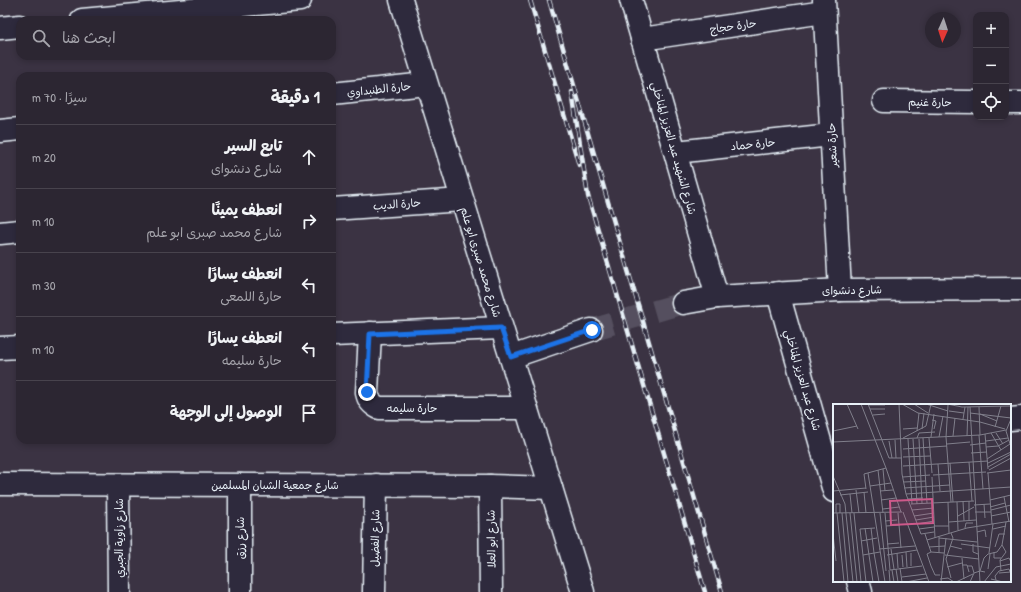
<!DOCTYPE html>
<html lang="ar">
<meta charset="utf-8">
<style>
:root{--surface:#2c2632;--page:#38323e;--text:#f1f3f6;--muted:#a6a5ac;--line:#48434d}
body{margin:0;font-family:"Patrick Hand","Playpen Sans Arabic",sans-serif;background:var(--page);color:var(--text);direction:rtl}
.controls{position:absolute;right:12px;top:12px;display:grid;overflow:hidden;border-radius:8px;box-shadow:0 2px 6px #0003}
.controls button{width:36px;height:36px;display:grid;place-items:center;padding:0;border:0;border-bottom:1px solid var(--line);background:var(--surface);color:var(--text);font:20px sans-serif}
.compass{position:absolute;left:925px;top:12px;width:36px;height:36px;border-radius:50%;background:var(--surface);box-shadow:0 2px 6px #0003;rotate:183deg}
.stop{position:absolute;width:12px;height:12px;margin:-9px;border:3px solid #1a73e8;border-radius:50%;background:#fff}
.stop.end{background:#1a73e8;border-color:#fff;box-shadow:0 1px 4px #0008}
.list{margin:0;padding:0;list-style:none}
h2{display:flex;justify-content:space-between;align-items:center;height:52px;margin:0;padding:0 16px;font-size:17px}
h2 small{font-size:13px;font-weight:400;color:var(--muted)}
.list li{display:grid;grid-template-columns:26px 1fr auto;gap:12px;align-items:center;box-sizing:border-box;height:64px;padding:0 16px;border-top:1px solid var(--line)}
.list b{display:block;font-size:15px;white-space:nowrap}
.list p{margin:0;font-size:13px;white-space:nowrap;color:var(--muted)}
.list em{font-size:13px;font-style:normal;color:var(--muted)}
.icon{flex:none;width:22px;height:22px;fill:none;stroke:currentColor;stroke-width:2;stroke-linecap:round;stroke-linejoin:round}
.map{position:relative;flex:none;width:1021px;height:592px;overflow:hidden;direction:ltr}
.search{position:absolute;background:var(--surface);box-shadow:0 2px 6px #0003;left:16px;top:16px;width:320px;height:44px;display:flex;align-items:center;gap:10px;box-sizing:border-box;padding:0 14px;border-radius:12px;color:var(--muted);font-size:15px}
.panel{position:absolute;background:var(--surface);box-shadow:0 2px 6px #0003;left:16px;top:72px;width:320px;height:372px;border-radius:12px;direction:rtl}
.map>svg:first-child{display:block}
</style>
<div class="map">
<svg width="1021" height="592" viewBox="0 0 1021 592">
<rect width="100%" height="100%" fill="#3b3343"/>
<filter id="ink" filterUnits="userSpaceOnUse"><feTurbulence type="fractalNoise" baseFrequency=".025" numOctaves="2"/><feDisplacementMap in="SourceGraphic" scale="8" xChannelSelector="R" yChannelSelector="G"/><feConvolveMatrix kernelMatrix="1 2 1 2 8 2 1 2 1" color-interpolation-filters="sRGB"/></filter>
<g filter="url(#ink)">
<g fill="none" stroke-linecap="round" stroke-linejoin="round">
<path stroke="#55505e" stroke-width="22" stroke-dasharray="22 11" stroke-linecap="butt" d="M591 330 683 303"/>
<defs>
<g id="minor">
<path d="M401 0 583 592"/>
<path d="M631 0 717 297"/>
<path d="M824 0 840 290"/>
<path d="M82 20 300 0"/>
<path d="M0 28 20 26"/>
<path d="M642 39 824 12"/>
<path d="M332 94 426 84"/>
<path d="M884 101 976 102"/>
<path d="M1006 103H1021"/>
<path d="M0 131 20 129"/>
<path d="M676 152 831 135"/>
<path d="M332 209 462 200"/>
<path d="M0 233 20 231"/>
<path d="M778 293 834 491"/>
<path d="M683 303 717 297 840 290 1021 289"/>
<path d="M370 333 367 392C368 400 371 404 379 408H526"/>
<path d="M332 335 501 328"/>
<path d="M0 348 20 347"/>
<path d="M511 357 591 330"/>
<path d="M1010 419 1021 418"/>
<path d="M0 484 490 486 551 488"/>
<path d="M118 485 119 592"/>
<path d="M240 485V592"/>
<path d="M490 486 491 592"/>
<path d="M858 581 861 592"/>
<path d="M374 592 376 485"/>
</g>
</defs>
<use href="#minor" stroke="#e8f1f8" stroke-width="25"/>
<use href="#minor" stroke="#2f2a3d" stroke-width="22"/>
<defs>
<g id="rail">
<path d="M530 0 579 165"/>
<path d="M549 0 722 592"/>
<path d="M572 92 588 196 705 592"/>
</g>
</defs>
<use href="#rail" stroke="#e8f1f8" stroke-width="4.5"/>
<use href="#rail" stroke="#2f2a3d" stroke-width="3" stroke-dasharray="9" stroke-linecap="butt"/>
</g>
</g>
<g fill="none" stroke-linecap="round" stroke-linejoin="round" filter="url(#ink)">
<path stroke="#1a73e8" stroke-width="5" d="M367 392 370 334 501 328 511 357 592 330"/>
</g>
<g text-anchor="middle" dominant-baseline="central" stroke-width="3.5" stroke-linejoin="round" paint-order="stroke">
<g font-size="11" fill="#e8f1f8" stroke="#2f2a3d">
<text transform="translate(733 26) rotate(-8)">حارة حجاج</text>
<text transform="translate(379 89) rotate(-6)">حارة الطنبداوي</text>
<text transform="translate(930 102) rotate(1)">حارة غنيم</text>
<text transform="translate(753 144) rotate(-6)">حارة حماد</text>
<text transform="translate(832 145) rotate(-93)">حارة شعير</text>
<text transform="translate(674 148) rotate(74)">شارع الشهيد عبد العزيز المناخلي</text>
<text transform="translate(397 204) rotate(-4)">حارة الديب</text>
<text transform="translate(481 262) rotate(73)">شارع محمد صبرى ابو علم</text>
<text transform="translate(852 290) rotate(-1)">شارع دنشواى</text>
<text transform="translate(803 380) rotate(74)">شارع عبد العزيز المناخلي</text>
<text x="412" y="408">حارة سليمه</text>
<text x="275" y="485">شارع جمعية الشبان المسلمين</text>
<text transform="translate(119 538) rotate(-90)">شارع زاوية الجبري</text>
<text transform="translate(240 538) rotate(-90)">شارع رزق</text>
<text transform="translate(375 538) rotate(-89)">شارع الفضيل</text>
<text transform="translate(491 539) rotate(-91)">شارع ابو العلا</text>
</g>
</g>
<g transform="translate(833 404)">
<rect width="178" height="178" fill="#3b3343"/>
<path fill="none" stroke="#807f8b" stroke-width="1" d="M14 0 25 25M28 0 53 64M35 0 56 54H69M66 0 69 70 73 90 88 130 101 128M69 0 85 9 147 18 172 25M81 0 95 9M93 0 115 7M114 0 129 3 178 2M35 1H52M115 1 113 33 118 98M137 3 147 178M146 3 147 31M37 5H52M116 7 131 9M137 9 178 14M147 10 164 17M40 11 52 10M130 15 132 3M178 15 173 27 178 43M99 16 103 17 101 25M162 23 168 2M70 25 84 24M89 25 91 9M0 27 24 22M84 27 86 9M158 29 168 46M163 29 170 40M152 30 155 65M146 31 150 85M120 32 122 14M134 32 135 3M98 33 101 10M106 33 110 12M70 34 93 22 98 0M84 34 86 29 102 28M90 34 94 99M96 34 99 69M75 35 79 100M80 35 84 100M86 35 89 99M62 36 63 54M56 37 59 54M153 37 175 34M0 38 147 31 173 26M114 40 137 38M137 41 153 39M153 43 165 42 176 36M70 45 114 42M138 49 154 48M70 53 97 52M154 55 177 40M136 58 139 97M117 59 120 98M155 59 178 48M105 60 107 87M70 62 155 57M155 63 178 50M50 65 52 87M45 66 50 109M156 66 178 54M35 69 52 178M154 69 178 66M155 69 159 120M100 71 153 68M0 72 12 100 20 178M70 73 97 71M99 73 102 134M71 78 93 77M37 82 58 79M71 84 117 81M33 85 31 70 53 64 68 108M23 86 26 109M0 87 33 84M47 87 60 86M31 88 33 109M17 90 19 109M73 90 178 83M7 91 35 88M171 93 176 118M75 95 90 94M48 96 63 94M157 96 178 91M130 97 131 117M136 97V116M115 98 116 129M124 98 125 126M78 100 141 97M151 100 152 114M141 101 157 100M157 103 172 99M50 105 66 103M79 106 101 104M158 106 178 101M70 108 96 178M142 108H158M0 109 69 108M3 109V100H7V109M4 109 11 178M9 109 15 178M17 109 24 178M21 109 28 178M47 109 53 167M52 109 57 166M65 109 68 144M81 112 101 109M125 112 141 103M158 112 178 108M83 116 101 113M52 117 64 116M116 118 143 116M84 120 101 117M53 122 67 121M101 122H116M32 124 40 178M38 124 41 149M132 124 133 119H140M86 125 101 123M160 125 173 122M144 128 152 126 153 133M0 130 3 157M92 130 98 148M106 133V149M106 134 144 138M94 136 134 124 178 117M28 137 44 134M54 140 66 139M128 140 157 144M140 140V148L145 150M117 142 129 145M96 143 112 142M162 143 166 130H172M46 145 82 142M58 145 61 165M73 148 74 163M98 148 94 150 98 162 102 171H107M98 148 111 149M161 148V154H168M41 149 46 178M64 149 65 164M78 149V162M156 149 160 120M30 151 47 148M54 151 84 146M69 151 70 163M112 151 146 155M129 154 131 175M167 157 176 154 178 158M129 161H134L136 168M134 162H139L141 169M114 163 129 159M67 164 69 178M63 165 65 178M155 165 157 150M56 166 57 178M57 166 89 162M59 166 61 178M168 167 167 156 173 148 169 141M152 168 147 167 151 154 155 150 164 148 169 141 173 118M166 169 178 168M69 173 93 170M118 174 113 155 120 134 118 129M107 175 115 174 121 178M158 175 170 178M163 176 162 172 166 167 176 165 177 168M33 178 27 125 42 124M73 178 94 174M108 178 113 134M123 178 140 170M137 178 141 169 147 167M151 178 163 163 178 160"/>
<path fill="#cd598a" fill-opacity="0.15" stroke="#cd598a" stroke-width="2" d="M99 95 100 119 58 121 57 97Z"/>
<rect width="178" height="178" fill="none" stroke="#e8f1f8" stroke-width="2"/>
</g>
</svg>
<div class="controls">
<button>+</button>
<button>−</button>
<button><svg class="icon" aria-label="locate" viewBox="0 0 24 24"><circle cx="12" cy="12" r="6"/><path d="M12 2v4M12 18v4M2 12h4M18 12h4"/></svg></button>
</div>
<svg class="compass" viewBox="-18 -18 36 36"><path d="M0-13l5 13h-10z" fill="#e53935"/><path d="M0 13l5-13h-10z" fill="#a6a5ac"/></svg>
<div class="stop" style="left:592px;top:330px"></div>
<div class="stop end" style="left:367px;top:392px"></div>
<div class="search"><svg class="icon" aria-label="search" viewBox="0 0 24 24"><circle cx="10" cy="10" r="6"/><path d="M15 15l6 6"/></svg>ابحث هنا</div>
<section class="panel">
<h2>1 دقيقة<small>سيرًا · 70 m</small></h2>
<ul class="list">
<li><svg class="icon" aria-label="ahead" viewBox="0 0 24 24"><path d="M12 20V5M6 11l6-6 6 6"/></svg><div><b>تابع السير</b><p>شارع دنشواى</p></div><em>20 m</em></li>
<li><svg class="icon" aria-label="right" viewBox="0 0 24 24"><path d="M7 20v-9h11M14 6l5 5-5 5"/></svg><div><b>انعطف يمينًا</b><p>شارع محمد صبرى ابو علم</p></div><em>10 m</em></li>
<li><svg class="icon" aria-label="left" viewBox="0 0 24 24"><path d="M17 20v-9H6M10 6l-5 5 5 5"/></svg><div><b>انعطف يسارًا</b><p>حارة اللمعى</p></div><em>30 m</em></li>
<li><svg class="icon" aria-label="left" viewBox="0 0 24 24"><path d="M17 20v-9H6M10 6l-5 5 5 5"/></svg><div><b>انعطف يسارًا</b><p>حارة سليمه</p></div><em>10 m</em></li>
<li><svg class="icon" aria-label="arrive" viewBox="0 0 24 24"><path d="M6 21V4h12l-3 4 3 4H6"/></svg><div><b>الوصول إلى الوجهة</b></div></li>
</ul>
</section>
</div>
